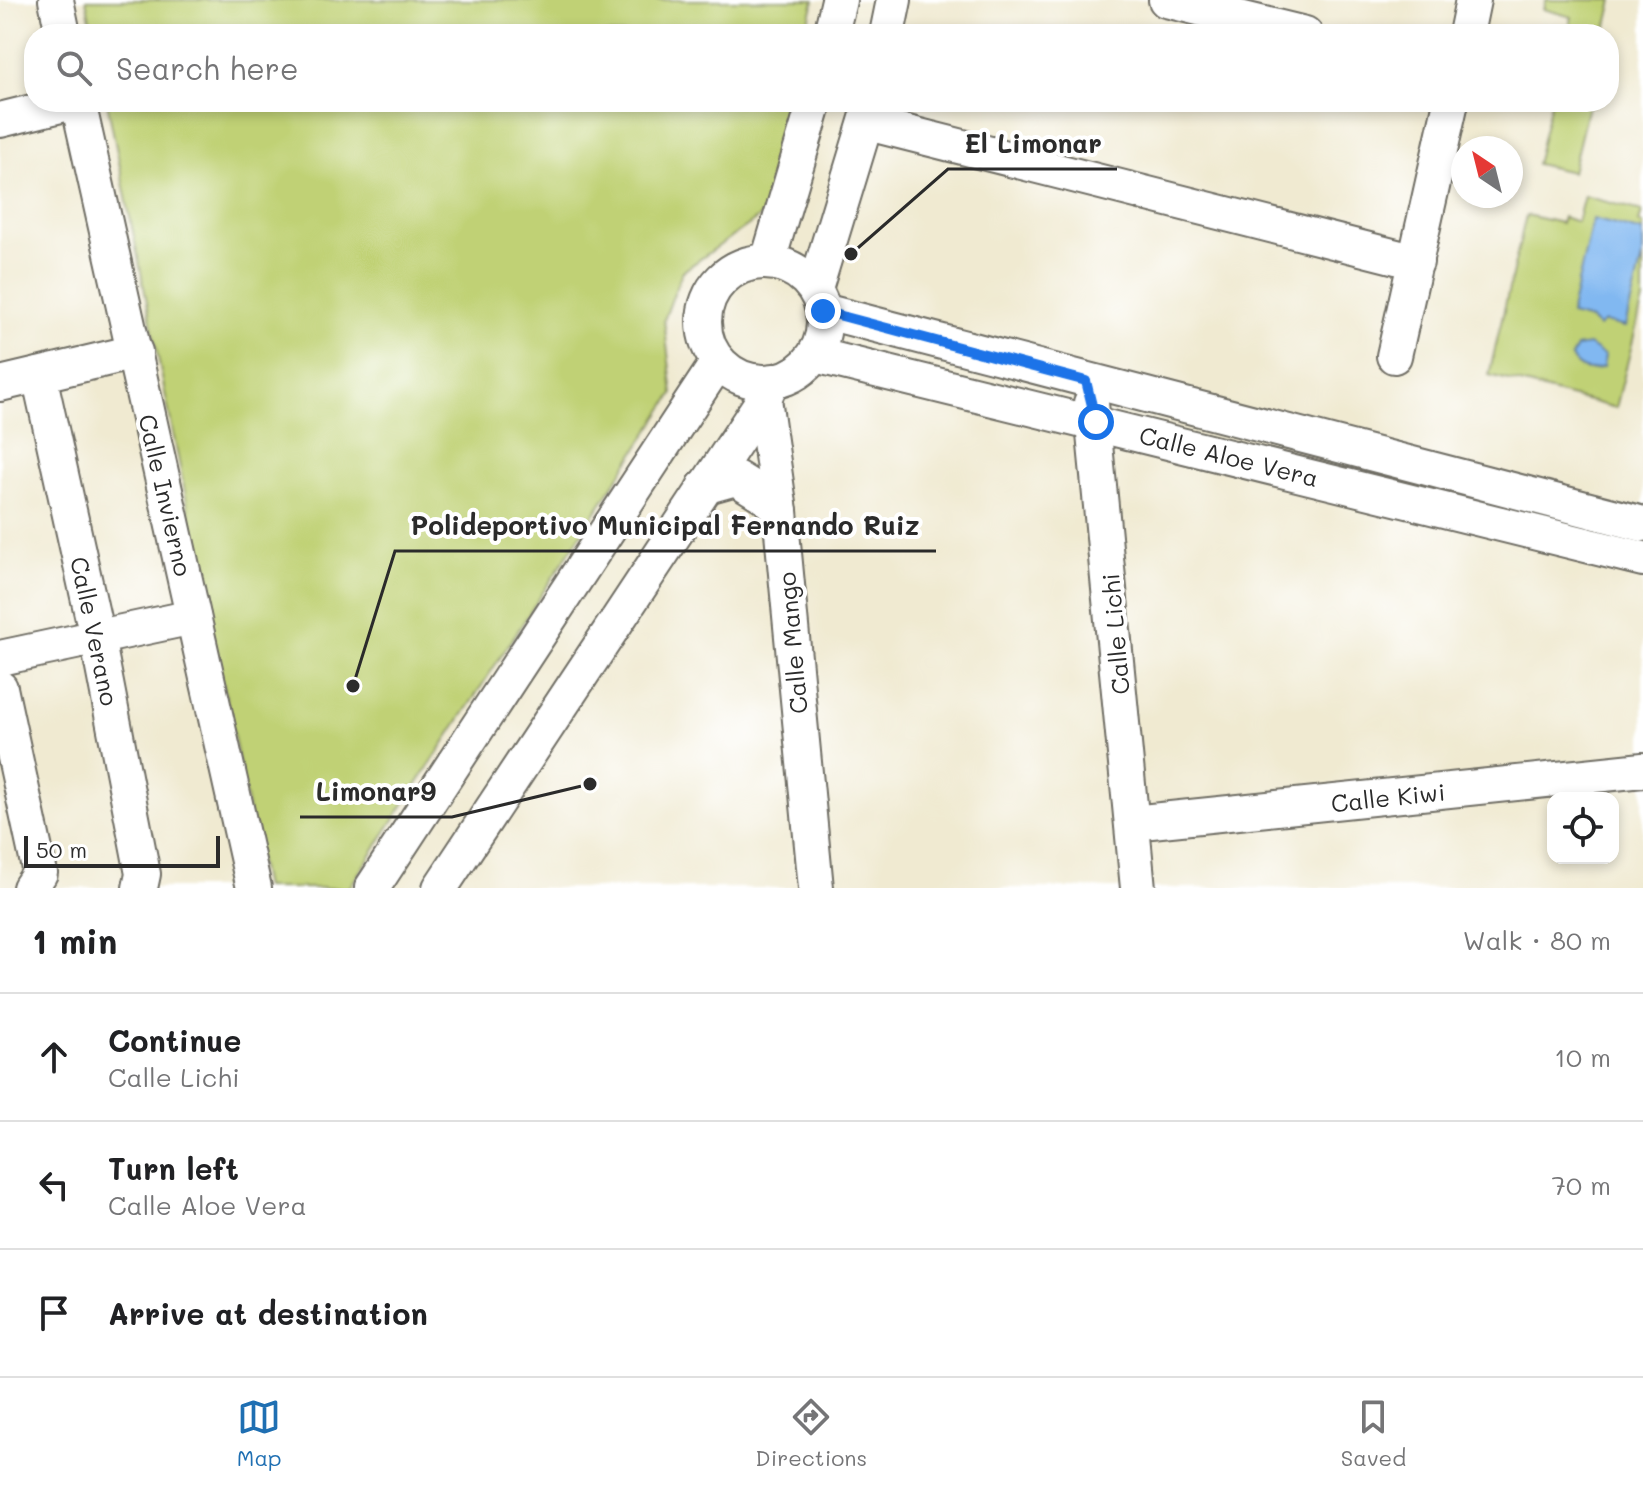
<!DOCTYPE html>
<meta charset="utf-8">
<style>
:root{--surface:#fff;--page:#f2f2f2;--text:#202124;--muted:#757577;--line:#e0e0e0;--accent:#1f6fb2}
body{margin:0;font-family:Mali,sans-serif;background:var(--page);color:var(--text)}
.controls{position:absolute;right:24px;bottom:24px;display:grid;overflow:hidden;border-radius:16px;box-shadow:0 4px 12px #0003}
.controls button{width:72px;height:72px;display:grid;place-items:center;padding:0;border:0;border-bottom:2px solid var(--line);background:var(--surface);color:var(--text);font:40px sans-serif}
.compass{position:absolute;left:1451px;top:136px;width:72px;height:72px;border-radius:50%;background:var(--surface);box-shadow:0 4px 12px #0003;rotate:325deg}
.scale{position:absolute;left:24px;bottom:20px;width:196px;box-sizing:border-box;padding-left:8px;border:4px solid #2b2b2b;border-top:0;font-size:22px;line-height:28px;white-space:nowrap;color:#2b2b2b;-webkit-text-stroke:6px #fff;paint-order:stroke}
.stop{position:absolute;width:24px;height:24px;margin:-18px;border:6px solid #1a73e8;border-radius:50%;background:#fff}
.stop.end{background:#1a73e8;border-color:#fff;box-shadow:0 2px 8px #0008}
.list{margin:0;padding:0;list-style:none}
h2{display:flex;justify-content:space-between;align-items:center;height:104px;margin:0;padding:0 32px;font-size:34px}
h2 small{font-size:26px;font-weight:400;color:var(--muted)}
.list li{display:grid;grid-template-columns:52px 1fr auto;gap:24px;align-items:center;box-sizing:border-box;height:128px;padding:0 32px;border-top:2px solid var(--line)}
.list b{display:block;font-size:30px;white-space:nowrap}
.list p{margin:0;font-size:26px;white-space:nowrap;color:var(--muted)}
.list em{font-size:26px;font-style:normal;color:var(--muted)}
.icon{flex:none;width:44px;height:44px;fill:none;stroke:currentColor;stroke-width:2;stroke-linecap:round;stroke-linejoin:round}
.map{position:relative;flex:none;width:1643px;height:888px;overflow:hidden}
.search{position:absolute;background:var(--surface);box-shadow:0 4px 12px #0003;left:24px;right:24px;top:24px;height:88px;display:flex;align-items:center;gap:20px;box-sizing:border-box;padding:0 28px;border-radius:32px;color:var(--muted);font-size:30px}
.sheet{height:488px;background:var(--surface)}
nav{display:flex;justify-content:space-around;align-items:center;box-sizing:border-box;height:112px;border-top:2px solid var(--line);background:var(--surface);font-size:22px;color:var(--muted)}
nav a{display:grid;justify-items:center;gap:4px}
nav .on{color:var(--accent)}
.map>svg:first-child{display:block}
</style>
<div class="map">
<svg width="1643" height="888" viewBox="0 0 1643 888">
<rect width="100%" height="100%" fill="#fff"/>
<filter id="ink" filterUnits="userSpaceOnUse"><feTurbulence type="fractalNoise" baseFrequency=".0125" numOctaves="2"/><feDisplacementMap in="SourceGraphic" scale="16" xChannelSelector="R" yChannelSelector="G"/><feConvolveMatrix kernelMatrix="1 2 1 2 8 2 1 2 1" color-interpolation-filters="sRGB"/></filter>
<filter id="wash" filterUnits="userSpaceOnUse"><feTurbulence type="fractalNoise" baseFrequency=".006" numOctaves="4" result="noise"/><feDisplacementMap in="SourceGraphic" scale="32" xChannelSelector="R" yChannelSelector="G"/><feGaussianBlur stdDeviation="1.8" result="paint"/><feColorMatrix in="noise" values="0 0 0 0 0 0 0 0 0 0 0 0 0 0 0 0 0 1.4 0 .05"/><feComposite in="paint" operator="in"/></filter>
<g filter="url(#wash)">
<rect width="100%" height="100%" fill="#f0ead1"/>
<g fill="#c0d174" stroke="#767e50" stroke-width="2">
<path d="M86 0H814L806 34H93Z"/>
<path d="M1546 0H1613L1605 34H1568L1572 17 1543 9Z"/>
<path d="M107 102H790L764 214 682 272 664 320 673 394 349 888H264Z"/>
<path d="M1551 102H1589L1572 172 1536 164Z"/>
<path d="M1584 196 1642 211 1639 223 1643 224V300L1616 408 1489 375 1526 215 1561 223 1563 217 1577 222Z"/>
</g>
<g fill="#81b8f1" stroke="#56728e" stroke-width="2">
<path d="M1593 219 1643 232V255L1625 327 1604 322 1598 327 1591 320 1570 315Z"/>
<path d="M1589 345 1605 356 1603 367C1590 373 1577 370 1571 357L1576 347Z"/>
</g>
</g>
<g filter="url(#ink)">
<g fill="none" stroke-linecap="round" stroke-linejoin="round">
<defs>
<g id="minor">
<path d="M56 0 63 34"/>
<path d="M1166 0 1305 34"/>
<path d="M831 34 839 0"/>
<path d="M887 34 894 0"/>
<path d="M1466 34 1473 0"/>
<path d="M78 102 254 888"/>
<path d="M0 120 73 102"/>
<path d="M868 123 1416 262"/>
<path d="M768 261 815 102"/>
<circle cx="764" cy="322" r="60"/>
<path d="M815 289 872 102"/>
<path d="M823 311 1643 524"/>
<path d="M815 355 1643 559"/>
<path d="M1394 356 1451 102"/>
<path d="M39 375 97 637 143 874 140 888"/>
<path d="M0 384 135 352"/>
<path d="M764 399 780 511 816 888"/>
<path d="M1091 403 1138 888"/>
<path d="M704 487 736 478 765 496 780 511"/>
<path d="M0 658 193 617"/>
<path d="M0 688 40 873 30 888"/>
<path d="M1132 823 1643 770"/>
<path d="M372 888 718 362"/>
<path d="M440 888 764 399 771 382"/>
</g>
</defs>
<use href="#minor" stroke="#706e65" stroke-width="38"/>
<use href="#minor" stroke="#fff" stroke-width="34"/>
</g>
</g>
<g fill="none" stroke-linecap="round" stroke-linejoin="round" filter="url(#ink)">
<path stroke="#1a73e8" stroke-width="10" d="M823 311 1086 381 1096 422"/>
</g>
<g text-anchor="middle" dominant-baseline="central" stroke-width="8" stroke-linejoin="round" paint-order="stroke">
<g font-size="24" fill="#2b2b2b" stroke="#fff">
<text transform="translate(1229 456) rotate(14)">Calle Aloe Vera</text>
<text transform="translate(166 495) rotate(77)">Calle Invierno</text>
<text transform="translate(95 631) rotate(78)">Calle Verano</text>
<text transform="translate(1115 634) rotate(-95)">Calle Lichi</text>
<text transform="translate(792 643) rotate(-95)">Calle Mango</text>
<text transform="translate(1388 797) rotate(-6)">Calle Kiwi</text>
</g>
</g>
<path fill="none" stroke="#2b2b2b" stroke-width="3" d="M851 254L948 169H1117M353 686L395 551H936M590 784L452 817H300"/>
<g fill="#2b2b2b" stroke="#fff" stroke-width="3">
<circle cx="851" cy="254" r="8"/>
<circle cx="353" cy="686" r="8"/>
<circle cx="590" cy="784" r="8"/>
</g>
<g font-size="26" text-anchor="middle" font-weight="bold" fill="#2b2b2b" stroke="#fff" stroke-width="8" stroke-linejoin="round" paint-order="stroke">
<text x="1033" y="153">El Limonar</text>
<text x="665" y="535">Polideportivo Municipal Fernando Ruiz</text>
<text x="376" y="801">Limonar9</text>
</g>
</svg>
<div class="controls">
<button><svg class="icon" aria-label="locate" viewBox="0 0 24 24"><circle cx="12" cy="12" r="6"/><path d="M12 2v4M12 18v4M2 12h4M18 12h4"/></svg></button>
</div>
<svg class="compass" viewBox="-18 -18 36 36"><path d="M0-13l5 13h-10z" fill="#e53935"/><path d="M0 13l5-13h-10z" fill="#757577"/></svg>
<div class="scale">50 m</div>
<div class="stop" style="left:1096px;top:422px"></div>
<div class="stop end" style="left:823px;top:311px"></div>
<div class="search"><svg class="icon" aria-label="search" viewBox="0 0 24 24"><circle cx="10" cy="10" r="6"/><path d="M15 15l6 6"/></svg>Search here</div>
</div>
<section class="sheet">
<h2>1 min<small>Walk · 80 m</small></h2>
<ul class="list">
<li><svg class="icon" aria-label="ahead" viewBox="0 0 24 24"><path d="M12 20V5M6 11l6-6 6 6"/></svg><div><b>Continue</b><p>Calle Lichi</p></div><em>10 m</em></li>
<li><svg class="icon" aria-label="left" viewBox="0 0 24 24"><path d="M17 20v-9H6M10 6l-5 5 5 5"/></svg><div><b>Turn left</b><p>Calle Aloe Vera</p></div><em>70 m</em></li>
<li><svg class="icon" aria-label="arrive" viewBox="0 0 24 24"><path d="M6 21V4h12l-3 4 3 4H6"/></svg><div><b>Arrive at destination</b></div></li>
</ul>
</section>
<nav>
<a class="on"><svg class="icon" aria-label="map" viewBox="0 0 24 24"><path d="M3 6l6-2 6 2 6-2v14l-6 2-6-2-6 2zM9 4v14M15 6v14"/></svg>Map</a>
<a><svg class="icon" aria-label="directions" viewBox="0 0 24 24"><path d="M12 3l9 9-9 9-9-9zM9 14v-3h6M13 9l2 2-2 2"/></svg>Directions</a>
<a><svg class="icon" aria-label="saved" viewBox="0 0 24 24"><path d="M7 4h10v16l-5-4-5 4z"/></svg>Saved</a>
</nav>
